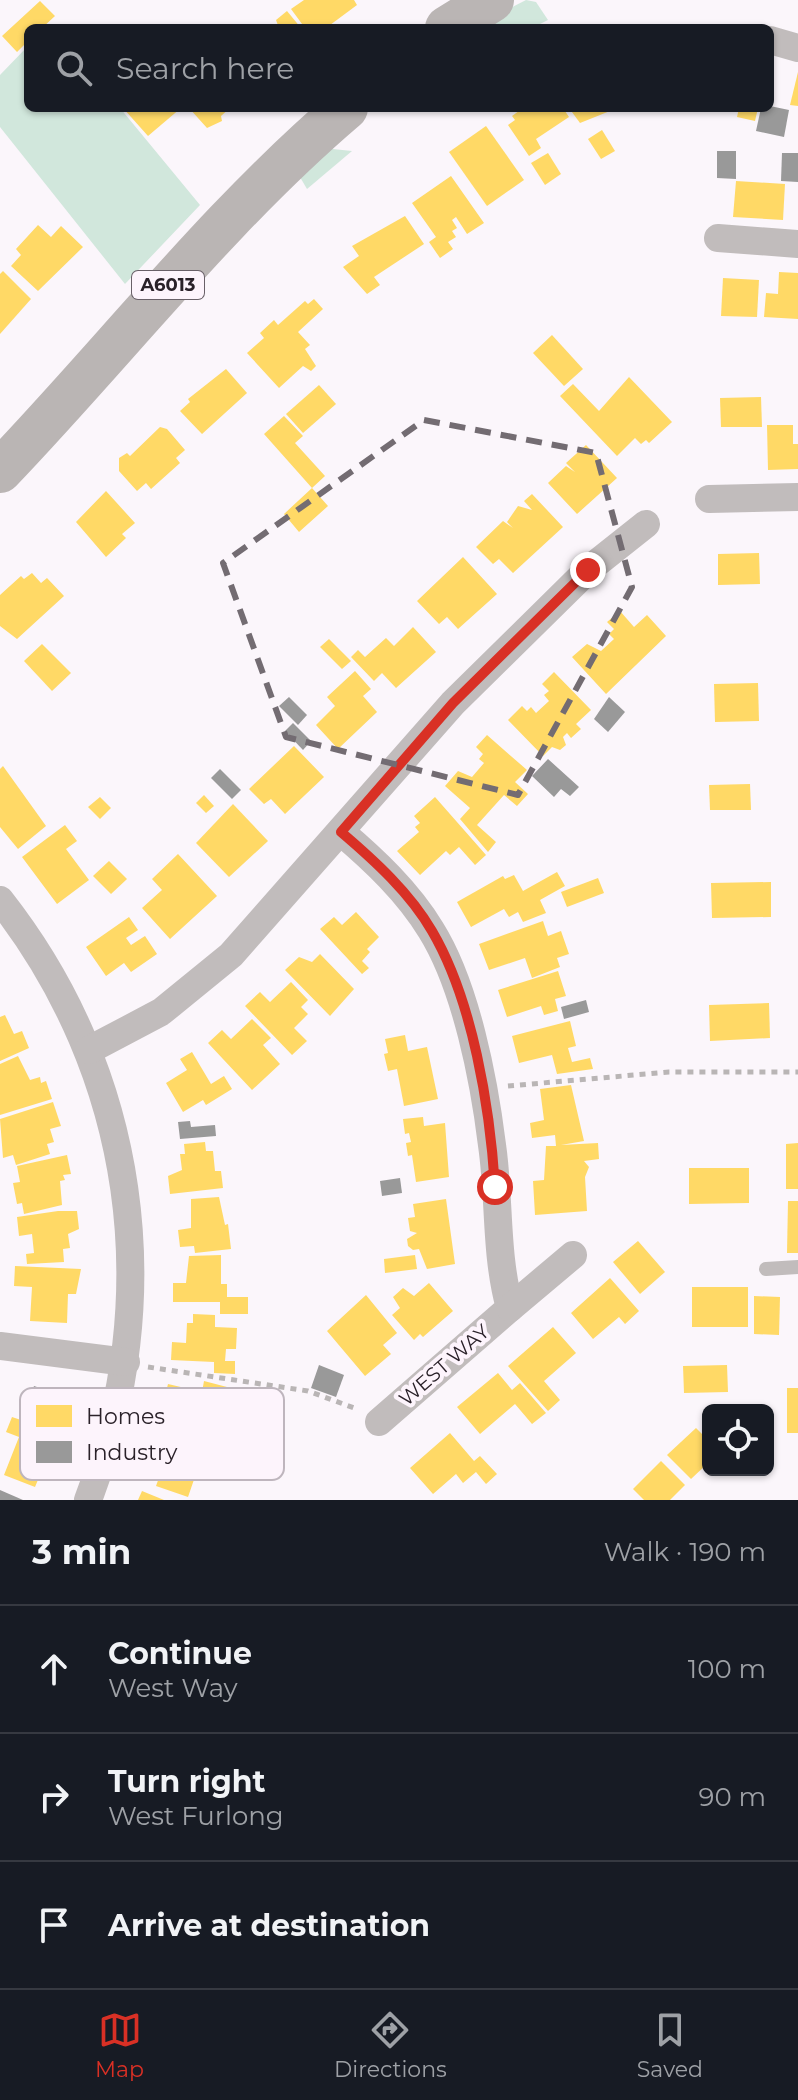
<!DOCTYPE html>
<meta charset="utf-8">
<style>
:root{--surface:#171b24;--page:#242831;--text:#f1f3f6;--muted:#9ea1a6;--line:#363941;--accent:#d93025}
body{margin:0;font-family:Montserrat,sans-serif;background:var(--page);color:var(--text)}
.controls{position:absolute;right:24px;bottom:24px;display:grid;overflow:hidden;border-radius:12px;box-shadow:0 2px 6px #0004}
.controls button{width:72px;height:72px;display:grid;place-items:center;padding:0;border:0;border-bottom:2px solid var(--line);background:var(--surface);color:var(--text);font:40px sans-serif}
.stop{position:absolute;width:24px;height:24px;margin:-18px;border:6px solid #d93025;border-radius:50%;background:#fff}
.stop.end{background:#d93025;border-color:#fff;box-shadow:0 2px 8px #0008}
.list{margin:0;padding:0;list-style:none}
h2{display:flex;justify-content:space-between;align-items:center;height:104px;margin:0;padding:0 32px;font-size:34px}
h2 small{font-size:26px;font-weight:400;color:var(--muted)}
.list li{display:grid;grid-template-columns:52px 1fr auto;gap:24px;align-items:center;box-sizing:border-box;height:128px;padding:0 32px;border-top:2px solid var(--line)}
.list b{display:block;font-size:30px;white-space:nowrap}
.list p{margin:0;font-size:26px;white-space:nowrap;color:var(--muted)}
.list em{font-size:26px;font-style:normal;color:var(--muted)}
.icon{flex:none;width:44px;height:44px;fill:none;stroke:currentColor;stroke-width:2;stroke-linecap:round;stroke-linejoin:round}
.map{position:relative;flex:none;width:798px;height:1500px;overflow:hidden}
.search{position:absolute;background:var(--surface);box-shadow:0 2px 6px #0004;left:24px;right:24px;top:24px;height:88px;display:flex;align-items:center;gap:20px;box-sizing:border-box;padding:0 28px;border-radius:12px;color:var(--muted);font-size:30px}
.sheet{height:488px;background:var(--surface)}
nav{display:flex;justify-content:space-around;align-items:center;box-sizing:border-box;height:112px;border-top:2px solid var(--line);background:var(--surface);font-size:22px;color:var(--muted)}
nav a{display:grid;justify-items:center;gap:4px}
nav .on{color:var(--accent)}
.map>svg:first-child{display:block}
</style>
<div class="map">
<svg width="798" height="1500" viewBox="0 0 798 1500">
<rect width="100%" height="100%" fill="#fbf6fb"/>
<g fill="#d1e7dc">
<path d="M526 0 536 2 548 20 532 28H472Z"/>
<path d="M28 46V108H120L200 205 125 284 0 127V75Z"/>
<path d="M323 148 352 151 307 189 297 172Z"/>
</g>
<g fill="#ffd966">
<path d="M304 0H354L357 5 326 28H305L291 9Z"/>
<path d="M40 1 55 16 42 28H28V41L17 52 2 36Z"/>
<path d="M287 11 301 28H279L276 20Z"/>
<path d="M798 72V106L790 105Z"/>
<path d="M123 108H181L148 136Z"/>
<path d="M189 108H230L221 116 222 121 207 128Z"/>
<path d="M523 108H563L569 117 536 139 541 148 529 156 508 125 515 120 512 116Z"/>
<path d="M569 108H615V109L580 123Z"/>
<path d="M739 108H758L755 121 737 117Z"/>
<path d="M486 126 524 180 487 206 449 152Z"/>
<path d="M602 130 615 151 601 159 588 139Z"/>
<path d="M548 153 561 174 545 185 531 163Z"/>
<path d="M451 176 484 223 467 234 456 217 452 220 457 228 452 231 456 237 448 242 453 249 440 258 429 242 436 237 412 203Z"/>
<path d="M736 181 785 184 783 220 733 217Z"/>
<path d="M405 216 424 244 374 277 380 285 367 294 343 267 359 256 352 246Z"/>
<path d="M38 225 51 237 61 226 83 247 38 291 11 266 21 255 16 249Z"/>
<path d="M3 271 31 299 0 334V274Z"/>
<path d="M779 272 798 273V319L764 317 766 293 778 294Z"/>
<path d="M723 278 759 280 757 317 721 316Z"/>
<path d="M314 299 323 309 298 332 310 345 305 349 316 366 311 371 303 366 279 388 247 353 264 338 260 333 274 320 278 325 305 301 308 304Z"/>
<path d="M552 335 583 369 564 386 533 353Z"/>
<path d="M226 369 247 393 202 434 180 411 190 402 188 399Z"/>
<path d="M629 377 672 422 649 443 646 440 641 444 635 438 617 456 560 396 573 384 599 411Z"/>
<path d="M319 385 336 404 303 433 286 414Z"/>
<path d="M761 397 762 427H721L720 398Z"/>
<path d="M284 416 303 436 295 443 325 476 312 488 328 506 299 532 284 514 312 488 264 434Z"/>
<path d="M767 425H793V444H798V469L768 470Z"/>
<path d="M160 427 167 429 185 450 176 458 180 463 151 489 146 483 137 491 119 471V458L127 453 130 456Z"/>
<path d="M586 445 617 478 577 514 548 483 566 466 575 472 566 463Z"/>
<path d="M106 491 135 523 122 534 126 538 106 557 76 522Z"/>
<path d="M532 494 563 527 513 573 499 559 493 564 476 547 503 521 513 528 507 522 518 506 532 510 524 501Z"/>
<path d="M759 553 760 584 718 585V554Z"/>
<path d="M463 557 497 594 458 629 447 617 439 624 417 601Z"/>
<path d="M32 573 41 583 47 578 64 596 17 639 0 626V595L21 576 24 579Z"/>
<path d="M620 611 634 627 647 615 666 636 606 694 572 657 587 644 601 651 614 639 609 634 614 629 607 622Z"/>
<path d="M413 627 436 652 396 688 382 673 374 681 351 657 358 650 365 657 386 638 394 646Z"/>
<path d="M329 639 351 661 342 669 320 647Z"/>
<path d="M42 644 71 673 52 691 24 661Z"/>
<path d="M355 671 371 689 363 696 377 712 338 749 316 725 335 706 327 697Z"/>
<path d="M554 672 591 710 576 724 581 729 571 738 567 733 563 737 566 745 560 750 552 747 543 756 508 720 522 706 527 711 531 707 536 713 549 701 544 695 549 691 542 684Z"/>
<path d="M758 683 759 721 715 722 714 684Z"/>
<path d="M487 735 527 770 515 782 528 794 517 806 504 795 477 825 496 842 488 852 460 819 470 808 445 786 458 771 472 777 484 763 479 759 483 754 476 747Z"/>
<path d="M294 746 324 777 285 814 271 799 264 804 249 789Z"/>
<path d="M3 766 46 826 18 849 0 827V769Z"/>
<path d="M750 784 751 810H710L709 785Z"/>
<path d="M204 795 214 806 206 813 196 803Z"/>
<path d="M100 797 111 808 100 819 88 807Z"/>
<path d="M435 797 486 855 475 865 459 847 450 855 446 851 420 875 397 851 419 832 415 827 420 823 414 816Z"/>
<path d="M233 804 268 841 229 877 196 843Z"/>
<path d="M65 825 77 841 66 849 89 880 57 904 22 857Z"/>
<path d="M178 854 217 896 170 939 142 908 162 890 152 879Z"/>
<path d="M109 861 127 879 111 894 93 876Z"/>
<path d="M557 872 565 886 540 900 546 913 523 922 518 912 509 917 504 909 471 927 457 902 503 876 505 879 514 875 523 891Z"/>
<path d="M598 878 604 893 567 907 561 892Z"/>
<path d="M771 882V917L712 918 711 883Z"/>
<path d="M356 912 379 937 367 949 370 952 362 961 369 968 362 974 320 929 334 917 342 925Z"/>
<path d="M129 917 138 930 126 938 131 945 145 936 157 954 131 972 124 963 106 976 86 947Z"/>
<path d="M543 921 548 936 561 931 569 954 557 958 560 967 532 978 525 958 489 970 479 944Z"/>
<path d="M320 954 354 989 330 1016 285 970 299 957 312 962Z"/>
<path d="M558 971 566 996 555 999 558 1011 544 1015 541 1006 507 1017 498 990Z"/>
<path d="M291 982 308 1000 301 1007 308 1014 294 1028 307 1041 292 1055 245 1006 260 992 270 1002Z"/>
<path d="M769 1003 770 1038 710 1041 709 1005Z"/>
<path d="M5 1015 14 1034 22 1031 29 1048 0 1061V1017Z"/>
<path d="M252 1019 271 1038 263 1045 280 1064 252 1090 208 1043 222 1030 231 1039Z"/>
<path d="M570 1021 576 1046 568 1048 572 1062 590 1058 593 1069 557 1074 552 1055 519 1063 512 1036Z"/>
<path d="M405 1035 408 1051 427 1047 438 1099 404 1106 397 1069 388 1071 384 1054 388 1053 385 1039Z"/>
<path d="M192 1052 211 1084 224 1076 232 1089 206 1105 203 1100 183 1112 166 1083 187 1070 180 1059Z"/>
<path d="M18 1056 30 1080 40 1077 41 1083 46 1081 52 1099 0 1115V1064Z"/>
<path d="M571 1085 584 1141 561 1145 598 1143 599 1159 584 1161 589 1167 585 1177 587 1211 535 1215 533 1181 544 1180 546 1146H556L555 1135 532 1138 530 1123 544 1120 540 1089Z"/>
<path d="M53 1102 61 1126 50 1129 54 1142 47 1144 50 1154 16 1165 13 1155 3 1158 0 1119Z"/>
<path d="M423 1117 424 1126 445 1123 449 1177 416 1182 412 1155 408 1156 406 1143 411 1142 409 1133 405 1134 403 1119Z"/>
<path d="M205 1142 206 1151H213L215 1171H221L223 1188 170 1194 168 1176 182 1170 180 1154H185L184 1144Z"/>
<path d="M798 1143V1189H786V1144Z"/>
<path d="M67 1155 71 1174 63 1175 65 1180 60 1181 62 1205 24 1214 22 1203 17 1204 13 1183 20 1182 17 1166Z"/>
<path d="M689 1168H749V1203L689 1204Z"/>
<path d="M219 1197 225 1225 228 1224 231 1249 195 1253 194 1246 180 1247 178 1230 191 1228V1199Z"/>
<path d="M446 1199 455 1264 427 1269 419 1249 413 1250 408 1246 407 1239 417 1233 410 1231 408 1218 415 1217 413 1204Z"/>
<path d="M788 1201H798V1253H787Z"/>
<path d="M58 1211H77L79 1229 68 1234 70 1248 63 1249 64 1262 27 1264 26 1254 34 1253 32 1234 19 1236 17 1217Z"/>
<path d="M638 1241 665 1272 640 1294 613 1262Z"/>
<path d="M221 1255V1284H227V1297H248V1314H220V1302H173V1283H186L189 1256Z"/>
<path d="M415 1255 417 1269 385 1273 384 1259Z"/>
<path d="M15 1266 81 1269 76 1294H68L67 1323 30 1321 32 1287 14 1286Z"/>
<path d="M610 1278 639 1311 625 1324 619 1317 593 1339 571 1313Z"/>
<path d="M429 1283 453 1311 423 1337 420 1334 414 1340 392 1315 400 1308 393 1297 403 1288 414 1296Z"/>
<rect x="692" y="1287" width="56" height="40"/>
<path d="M366 1295 397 1333 383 1345 391 1354 365 1376 327 1331Z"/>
<path d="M754 1296 780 1297 779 1335 754 1334Z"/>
<path d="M193 1314 215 1315V1327L237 1328 236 1349H226L225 1361H235V1374L214 1373V1362L171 1360 172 1342 186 1343 187 1323H193Z"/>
<path d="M553 1327 576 1353 544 1381 560 1400 548 1411 508 1366Z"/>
<path d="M727 1365 728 1392 684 1393 683 1366Z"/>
<path d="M498 1373 512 1390 520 1383 546 1413 532 1424 515 1404 480 1434 457 1407Z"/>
<path d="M204 1381 227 1387 226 1394 220 1392 215 1412 210 1411 203 1440 170 1432 177 1403 164 1400 168 1384 202 1392Z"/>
<rect x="787" y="1388" width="11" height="45"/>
<path d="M29 1398 66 1412 35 1487 4 1475 19 1437 6 1432 12 1417 21 1420Z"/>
<path d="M696 1428 708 1440V1463L691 1479 667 1455Z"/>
<path d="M450 1433 474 1461 480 1456 497 1474 486 1484 476 1472 463 1483 456 1474 433 1494 410 1468Z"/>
<path d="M158 1436 219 1459 215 1472 198 1468 188 1497 156 1486 166 1458 152 1453Z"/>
<path d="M661 1461 685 1485 670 1500H644L633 1489Z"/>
<path d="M142 1491 164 1500H138Z"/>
</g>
<g fill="#999">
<path d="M770 106 789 110 784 137 756 131 761 108Z"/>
<path d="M717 151H736V179L717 178Z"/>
<path d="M782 153H798V182L781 181Z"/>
<path d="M289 697 307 715 298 725 279 706Z"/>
<path d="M609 697 625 712 608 732 594 719Z"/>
<path d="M293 723 311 741 303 750 285 731Z"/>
<path d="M548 759 579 787 570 796 561 789 554 797 532 776Z"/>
<path d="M220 769 241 790 232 799 211 778Z"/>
<path d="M586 1000 589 1012 564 1019 561 1007Z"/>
<path d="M190 1121 191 1127 215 1125 216 1136 180 1139 178 1122Z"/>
<path d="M400 1178 402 1193 382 1196 380 1181Z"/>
<path d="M319 1365 344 1375 336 1397 311 1388Z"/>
<path d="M34 1386 46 1390 42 1401 30 1397Z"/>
<path d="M0 1490 23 1500H0Z"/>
</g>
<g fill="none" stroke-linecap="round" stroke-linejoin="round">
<g stroke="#b9b5b5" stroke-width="5" stroke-dasharray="6 6" stroke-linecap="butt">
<path d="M508 1086 669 1072H798"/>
<path d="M148 1367 308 1391 357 1409"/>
</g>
<path stroke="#c1bcbc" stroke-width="14" d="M766 1269 798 1267"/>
<g stroke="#c1bcbc" stroke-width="28">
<path d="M770 40 798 48"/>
<path d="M718 238 798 244"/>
<path d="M709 499 798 497"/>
<path d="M341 832C374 860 408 892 431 930 466 986 484 1080 492 1145 500 1200 495 1254 510 1308L379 1422"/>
<path d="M0 900C136 1073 166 1296 88 1500"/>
<path d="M89 1050 161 1012 231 955 453 703 588 570 646 524"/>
<path d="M510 1308 573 1255"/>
<path d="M0 1346 126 1362"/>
</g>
<g stroke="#bab5b4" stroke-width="44">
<path d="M447 28 492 0"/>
<path d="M0 471C116 350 218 217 346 108"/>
</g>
</g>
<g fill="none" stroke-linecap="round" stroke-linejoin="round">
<path stroke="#d93025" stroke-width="10" d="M495 1187C490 1108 473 1001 432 931 410 893 375 861 341 832L453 703 588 570"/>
</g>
<path fill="none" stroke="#736c72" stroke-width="6" stroke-dasharray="16 10" stroke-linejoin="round" d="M424 420 596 453 632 587 518 795 286 737 223 563Z"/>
<g text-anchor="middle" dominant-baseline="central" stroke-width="8" stroke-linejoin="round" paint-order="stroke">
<rect fill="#fdf4fc" stroke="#696068" stroke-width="2" x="132" y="271" width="72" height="28" rx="6"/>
<g font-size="18" font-weight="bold" fill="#2a2129">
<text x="168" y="285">A6013</text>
</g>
<g font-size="20" fill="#2a2129" stroke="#fdf4fc">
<text transform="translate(444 1365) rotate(-41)">WEST WAY</text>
</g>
</g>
<rect x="20" y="1388" width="264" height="92" rx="12" fill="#fdf4fc" stroke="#beb5bd" stroke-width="2"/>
<rect x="36" y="1405" width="36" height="22" fill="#ffd966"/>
<rect x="36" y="1441" width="36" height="22" fill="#999"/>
<g font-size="22" fill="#2a2129">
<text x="86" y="1424">Homes</text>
<text x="86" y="1460">Industry</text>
</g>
</svg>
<div class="controls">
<button><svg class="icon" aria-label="locate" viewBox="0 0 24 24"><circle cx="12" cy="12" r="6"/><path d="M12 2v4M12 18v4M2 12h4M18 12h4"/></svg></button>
</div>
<div class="stop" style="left:495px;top:1187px"></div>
<div class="stop end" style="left:588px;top:570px"></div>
<div class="search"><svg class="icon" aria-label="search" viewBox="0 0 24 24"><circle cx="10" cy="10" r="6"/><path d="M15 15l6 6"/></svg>Search here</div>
</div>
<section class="sheet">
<h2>3 min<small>Walk · 190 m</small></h2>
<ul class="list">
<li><svg class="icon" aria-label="ahead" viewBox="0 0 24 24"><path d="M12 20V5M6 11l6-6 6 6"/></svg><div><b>Continue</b><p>West Way</p></div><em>100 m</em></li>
<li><svg class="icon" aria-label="right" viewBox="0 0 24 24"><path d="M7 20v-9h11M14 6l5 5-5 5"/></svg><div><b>Turn right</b><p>West Furlong</p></div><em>90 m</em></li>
<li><svg class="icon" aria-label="arrive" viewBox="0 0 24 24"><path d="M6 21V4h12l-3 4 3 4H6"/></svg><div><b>Arrive at destination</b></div></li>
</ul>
</section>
<nav>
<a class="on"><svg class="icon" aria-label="map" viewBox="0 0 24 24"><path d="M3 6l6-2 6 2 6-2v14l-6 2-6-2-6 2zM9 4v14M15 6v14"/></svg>Map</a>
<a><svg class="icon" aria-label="directions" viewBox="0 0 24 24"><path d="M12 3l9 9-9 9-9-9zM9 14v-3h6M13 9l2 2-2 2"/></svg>Directions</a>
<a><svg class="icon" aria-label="saved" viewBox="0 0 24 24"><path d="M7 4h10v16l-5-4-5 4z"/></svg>Saved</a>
</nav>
